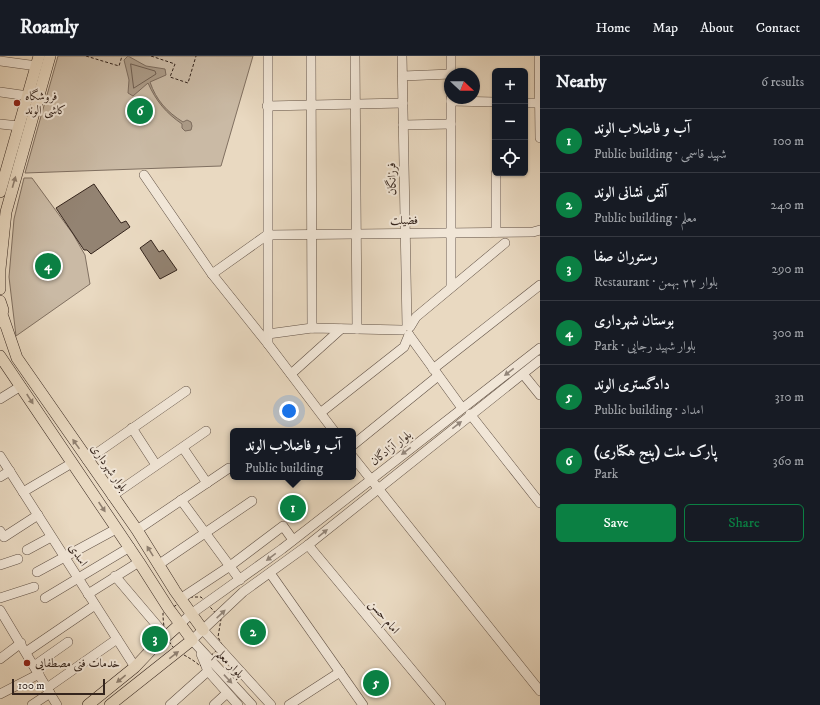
<!DOCTYPE html>
<meta charset="utf-8">
<style>
:root{--surface:#171b24;--page:#242831;--text:#f1f3f6;--muted:#9ea1a6;--line:#363941;--accent:#0b8043}
body{margin:0;font-family:"IM FELL DW Pica",Amiri,serif;background:var(--page);color:var(--text)}
.controls{position:absolute;right:12px;top:12px;display:grid;overflow:hidden;border-radius:6px;box-shadow:0 1px 3px #0004}
.controls button{width:36px;height:36px;display:grid;place-items:center;padding:0;border:0;border-bottom:1px solid var(--line);background:var(--surface);color:var(--text);font:20px sans-serif}
.compass{position:absolute;left:444px;top:12px;width:36px;height:36px;border-radius:50%;background:var(--surface);box-shadow:0 1px 3px #0004;rotate:112deg}
.scale{position:absolute;left:12px;bottom:10px;width:93px;box-sizing:border-box;padding-left:4px;border:2px solid #35251d;border-top:0;font-size:11px;line-height:14px;white-space:nowrap;color:#35251d;-webkit-text-stroke:3px #f1e6d7;paint-order:stroke}
.you{position:absolute;left:289px;top:355px;width:14px;height:14px;margin:-10px;border:3px solid #fff;border-radius:50%;background:#1a73e8;box-shadow:0 0 0 6px #1a73e833}
.badge{display:grid;place-items:center;width:26px;height:26px;border-radius:50%;background:var(--accent);color:#fff;font-size:13px;font-weight:700}
.pin{position:absolute;translate:-50% -50%;border:2px solid #fff;box-shadow:0 1px 4px #0006}
.popup{position:absolute;left:230px;top:372px;width:126px;height:52px;box-sizing:border-box;display:grid;place-content:center;border-radius:6px;background:var(--surface);filter:drop-shadow(0 1px 3px #0005);font-size:13px;white-space:nowrap;color:var(--muted)}
.popup b{font-size:15px;color:var(--text)}
.popup::after{content:'';position:absolute;left:50%;top:100%;margin-left:-8px;border:8px solid transparent;border-top-color:var(--surface)}
.list{margin:0;padding:0;list-style:none}
h2{display:flex;justify-content:space-between;align-items:center;height:52px;margin:0;padding:0 16px;font-size:17px}
h2 small{font-size:13px;font-weight:400;color:var(--muted)}
.list li{display:grid;grid-template-columns:26px 1fr auto;gap:12px;align-items:center;box-sizing:border-box;height:64px;padding:0 16px;border-top:1px solid var(--line)}
.list b{display:block;font-size:15px;white-space:nowrap}
.list p{margin:0;font-size:13px;white-space:nowrap;color:var(--muted)}
.list em{font-size:13px;font-style:normal;color:var(--muted)}
.actions{display:flex;gap:8px;padding:12px 16px}
.actions a{flex:1;padding:9px 0;border:1px solid var(--accent);border-radius:6px;text-align:center;font-size:14px;color:var(--accent)}
.actions .main{background:var(--accent);color:#fff}
.icon{flex:none;width:22px;height:22px;fill:none;stroke:currentColor;stroke-width:2;stroke-linecap:round;stroke-linejoin:round}
.map{position:relative;flex:none;width:540px;height:649px;overflow:hidden}
header{display:flex;align-items:center;gap:24px;box-sizing:border-box;height:56px;padding:0 20px;background:var(--surface);border-bottom:1px solid var(--line)}
header strong{font-size:19px}
nav{display:flex;gap:22px;margin-inline-start:auto;font-size:14px}
main{display:flex}
aside{flex:1;background:var(--surface)}
.map>svg:first-child{display:block}
</style>
<header>
<strong>Roamly</strong>
<nav><a>Home</a><a>Map</a><a>About</a><a>Contact</a></nav>
</header>
<main>
<div class="map">
<svg width="540" height="649" viewBox="0 0 540 649">
<rect width="100%" height="100%" fill="#e9d9c1"/>
<filter id="stains"><feTurbulence type="fractalNoise" baseFrequency=".005" numOctaves="4"/><feColorMatrix values="0 0 0 0 .2 0 0 0 0 .09 0 0 0 0 .02 0 0 0 .5 -.17"/></filter>
<radialGradient id="worn" r=".72"><stop offset=".6" stop-color="#630" stop-opacity="0"/><stop offset="1" stop-color="#630" stop-opacity=".3"/></radialGradient>
<g fill="#cabaa5" stroke="#807061">
<path d="M58 0H253L221 110 25 117Z"/>
<path d="M24 122H32L73 178 85 199 90 228 16 280 9 221 14 163Z"/>
</g>
<path fill="#ac9c89" stroke="#7c6c5e" d="M128 0 146 10 165 13 166 19 150 26C156 44 167 56 183 66L187 64 191 66 192 70 191 74 185 75 182 72V68C166 57 156 45 148 27L133 40 128 37 129 24 124 4Z"/>
<g fill="none" stroke-linecap="round" stroke-linejoin="round">
<path stroke="#706053" stroke-width="1" d="M131 8 155 15 156 18 134 32Z"/>
</g>
<g fill="#938372" stroke="#35251d">
<path d="M94 128 121 167 126 165 130 171 91 198 87 194H84L56 152Z"/>
<path d="M151 184 159 196 163 194 177 214 160 223 140 192Z"/>
</g>
<g fill="none" stroke-linecap="round" stroke-linejoin="round">
<defs>
<g id="minor">
<path d="M268 0V288L334 375"/>
<path d="M311 0 312 272"/>
<path d="M355 0 357 273"/>
<path d="M402 0 407 270"/>
<path d="M451 0V18"/>
<path d="M539 0 540 82"/>
<path d="M0 5 37 10"/>
<path d="M403 20 451 18"/>
<path d="M0 36 28 40"/>
<path d="M451 42V231"/>
<path d="M451 45 495 46"/>
<path d="M525 47H540"/>
<path d="M267 50 403 47"/>
<path d="M0 68 19 70"/>
<path d="M403 69 451 68"/>
<path d="M144 119 212 218 268 288"/>
<path d="M496 176V117"/>
<path d="M212 218 267 179 533 176 540 174"/>
<path d="M410 271 416 261 505 187"/>
<path d="M268 278 312 272 402 274"/>
<path d="M409 279 462 352"/>
<path d="M433 313 540 229"/>
<path d="M291 318 341 273"/>
<path d="M523 318 540 339"/>
<path d="M0 343 21 330"/>
<path d="M324 354 404 291 409 279"/>
<path d="M470 358 540 447"/>
<path d="M132 372 156 409"/>
<path d="M353 389 438 320"/>
<path d="M183 392 207 427"/>
<path d="M0 400 135 611"/>
<path d="M353 401 540 635"/>
<path d="M87 404 186 335"/>
<path d="M0 421 10 415"/>
<path d="M23 436 72 407"/>
<path d="M112 440 206 375"/>
<path d="M181 444 240 524"/>
<path d="M137 474 229 412"/>
<path d="M0 475 4 481 38 459"/>
<path d="M308 489 441 649"/>
<path d="M27 494 51 481"/>
<path d="M0 509 18 503"/>
<path d="M158 509 252 445"/>
<path d="M37 516 116 473"/>
<path d="M270 517 363 649"/>
<path d="M115 520 166 580"/>
<path d="M88 538 139 506"/>
<path d="M0 542 34 531"/>
<path d="M45 542 130 491"/>
<path d="M180 543 230 510 283 470 293 484"/>
<path d="M0 554 57 649"/>
<path d="M180 568 191 558 282 493 540 292"/>
<path d="M203 574 271 649"/>
<path d="M26 596 95 549"/>
<path d="M201 598 208 615 238 649"/>
<path d="M0 603 21 587"/>
<path d="M34 610 68 586"/>
<path d="M47 632 117 583"/>
<path d="M0 638 39 618"/>
<path d="M32 649 50 637"/>
<path d="M170 649 208 615"/>
<path d="M214 649 227 637"/>
<path d="M252 649 192 584 243 536 308 489 540 304"/>
<path d="M289 649 340 616"/>
</g>
<g id="major">
<path d="M0 136 39 0"/>
<path d="M0 233V213L6 156 50 0"/>
<path d="M0 245 3 254 0 266"/>
<path d="M3 261 17 302 137 474 175 535 203 574"/>
<path d="M0 300 139 506 169 553 192 584 110 649"/>
<path d="M88 649 135 611 152 593 180 568"/>
</g>
</defs>
<use href="#minor" stroke="#625246" stroke-width="10"/>
<use href="#major" stroke="#35251d" stroke-width="12"/>
<g stroke="#35251d" stroke-width="1" stroke-dasharray="3 2" stroke-linecap="butt">
<path d="M86 0 119 10 122 0"/>
<path d="M151 0 175 8 170 21 188 27 196 0"/>
<path d="M190 541H201L221 563 218 581 222 589 200 610C194 604 187 601 179 596 166 588 163 571 163 557Z"/>
</g>
<use href="#minor" stroke="#f1e6d7" stroke-width="9"/>
<use href="#major" stroke="#e9d9c1" stroke-width="11"/>
</g>
<defs><path id="oneway-solid" d="M-6-.8H1V-3.2L6.5 0L1 3.2V.8H-6Z"/></defs>
<g fill="#8f7f6f">
<use href="#oneway-solid" transform="translate(14 126) rotate(-74)"/>
<use href="#oneway-solid" transform="translate(30 343) rotate(57)"/>
<use href="#oneway-solid" transform="translate(76 388) rotate(-125)"/>
<use href="#oneway-solid" transform="translate(102 451) rotate(56)"/>
<use href="#oneway-solid" transform="translate(150 495) rotate(-122)"/>
<use href="#oneway-solid" transform="translate(174 599) rotate(-38)"/>
<use href="#oneway-solid" transform="translate(121 623) rotate(141)"/>
</g>
<g fill="#93867a">
<use href="#oneway-solid" transform="translate(509 316) rotate(142)"/>
<use href="#oneway-solid" transform="translate(457 369) rotate(-38)"/>
<use href="#oneway-solid" transform="translate(406 395) rotate(142)"/>
<use href="#oneway-solid" transform="translate(323 477) rotate(-39)"/>
<use href="#oneway-solid" transform="translate(271 501) rotate(143)"/>
<use href="#oneway-solid" transform="translate(221 558) rotate(-43)"/>
<use href="#oneway-solid" transform="translate(228 623) rotate(47)"/>
</g>
<g fill="#8f2418" stroke="#f1e6d7" stroke-width="1.5">
<circle cx="17" cy="47" r="4"/>
<circle cx="27" cy="607" r="4"/>
</g>
<g text-anchor="middle" dominant-baseline="central" stroke-width="4" stroke-linejoin="round" paint-order="stroke">
<g font-size="12" fill="#35251d" stroke="#f1e6d7" text-anchor="start">
<text x="25" y="40">فروشگاه<tspan x="25" dy="14">کاشی الوند</tspan></text>
<text x="35" y="607">خدمات فنی مصطفایی</text>
</g>
<g font-size="12" fill="#35251d" stroke="#f1e6d7">
<text transform="translate(392 123) rotate(-91)">فرزانگان</text>
<text x="404" y="164">فضیلت</text>
<text transform="translate(391 392) rotate(-38)">بلوار آزادگان</text>
<text transform="translate(109 412) rotate(55)">بلوار شهرداری</text>
<text transform="translate(78 499) rotate(57)">اسدی</text>
<text transform="translate(384 561) rotate(50)">امام حسن</text>
<text transform="translate(230 608) rotate(47)">بلوار معلم</text>
</g>
</g>
<rect width="100%" height="100%" filter="url(#stains)"/>
<rect width="100%" height="100%" fill="url(#worn)"/>
</svg>
<div class="controls">
<button>+</button>
<button>−</button>
<button><svg class="icon" aria-label="locate" viewBox="0 0 24 24"><circle cx="12" cy="12" r="6"/><path d="M12 2v4M12 18v4M2 12h4M18 12h4"/></svg></button>
</div>
<svg class="compass" viewBox="-18 -18 36 36"><path d="M0-13l5 13h-10z" fill="#e53935"/><path d="M0 13l5-13h-10z" fill="#9ea1a6"/></svg>
<div class="scale">100 m</div>
<div class="you"></div>
<div class="pin badge" style="left:293px;top:452px">1</div>
<div class="popup"><b>آب و فاضلاب الوند</b>Public building</div>
<div class="pin badge" style="left:253px;top:576px">2</div>
<div class="pin badge" style="left:155px;top:583px">3</div>
<div class="pin badge" style="left:48px;top:210px">4</div>
<div class="pin badge" style="left:376px;top:627px">5</div>
<div class="pin badge" style="left:140px;top:55px">6</div>
</div>
<aside>
<h2>Nearby<small>6 results</small></h2>
<ul class="list">
<li><span class="badge">1</span><div><b>آب و فاضلاب الوند</b><p>Public building · شهید قاسمی</p></div><em>100 m</em></li>
<li><span class="badge">2</span><div><b>آتش نشانی الوند</b><p>Public building · معلم</p></div><em>240 m</em></li>
<li><span class="badge">3</span><div><b>رستوران صفا</b><p>Restaurant · بلوار ۲۲ بهمن</p></div><em>290 m</em></li>
<li><span class="badge">4</span><div><b>بوستان شهرداری</b><p>Park · بلوار شهید رجایی</p></div><em>300 m</em></li>
<li><span class="badge">5</span><div><b>دادگستری الوند</b><p>Public building · امداد</p></div><em>310 m</em></li>
<li><span class="badge">6</span><div><b>پارک ملت (پنج هکتاری)</b><p>Park</p></div><em>360 m</em></li>
</ul>
<div class="actions"><a class="main">Save</a><a>Share</a></div>
</aside>
</main>
